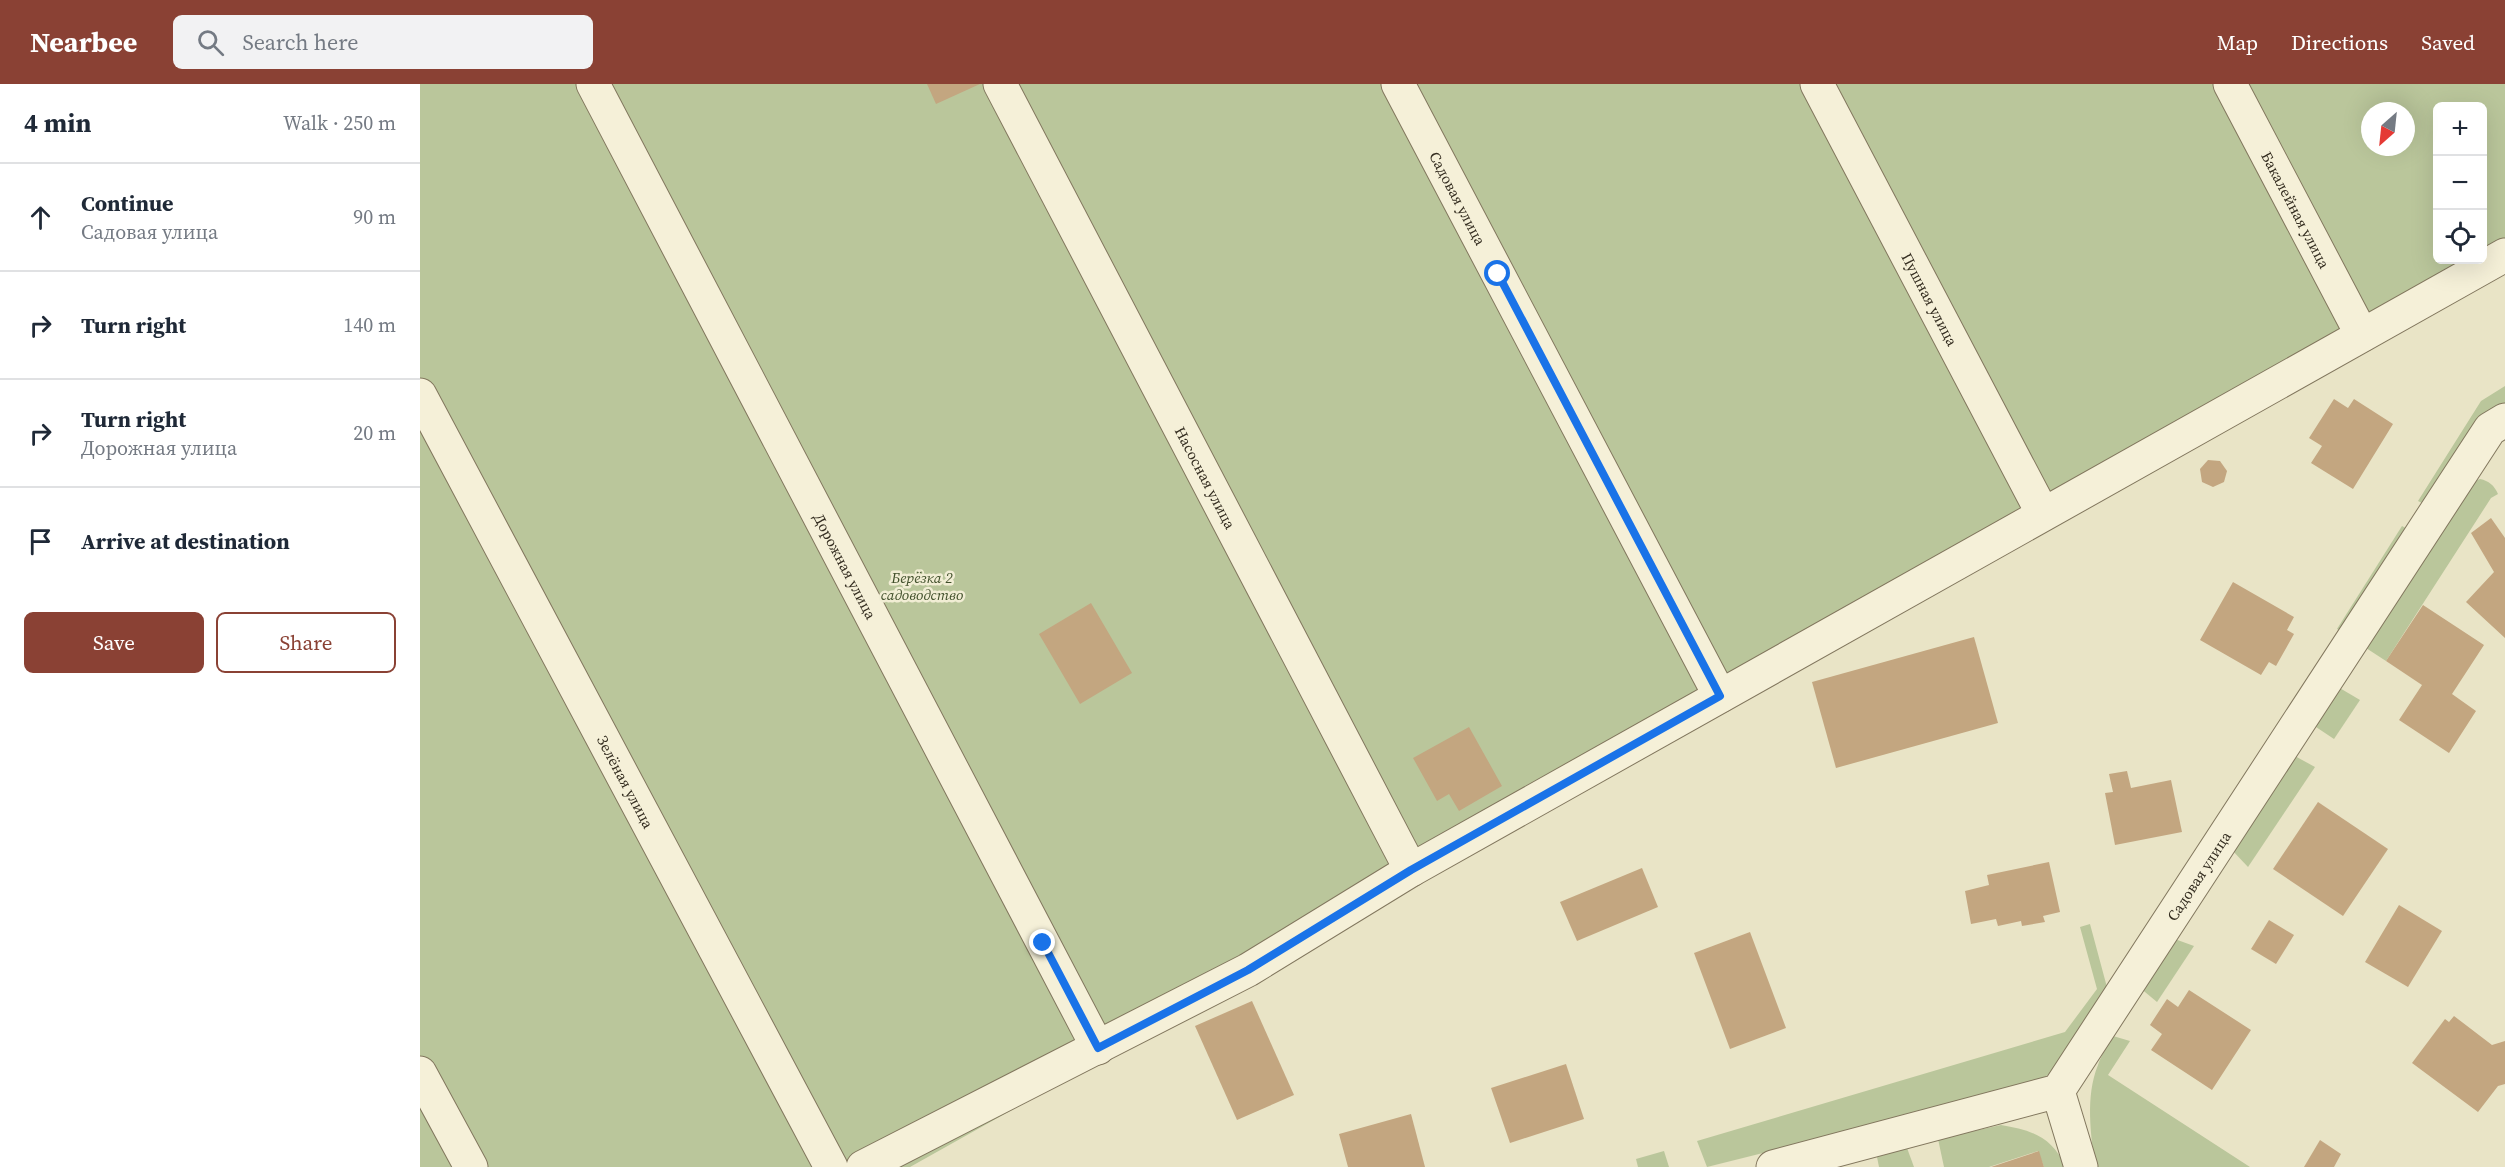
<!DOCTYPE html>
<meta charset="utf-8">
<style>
:root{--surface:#fff;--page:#f2f2f3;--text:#1f2937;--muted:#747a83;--line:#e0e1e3;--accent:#8a4134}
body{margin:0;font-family:"Source Serif 4",serif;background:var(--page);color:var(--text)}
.controls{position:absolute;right:18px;top:18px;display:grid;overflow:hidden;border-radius:9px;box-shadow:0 6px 24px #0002}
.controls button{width:54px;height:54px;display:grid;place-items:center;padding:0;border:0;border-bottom:2px solid var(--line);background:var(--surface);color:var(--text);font:30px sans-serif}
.compass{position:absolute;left:1941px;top:18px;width:54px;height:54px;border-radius:50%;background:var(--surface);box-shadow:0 6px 24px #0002;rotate:207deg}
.stop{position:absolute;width:18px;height:18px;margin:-14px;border:4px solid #1a73e8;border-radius:50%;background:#fff}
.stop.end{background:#1a73e8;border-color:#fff;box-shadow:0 2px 6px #0008}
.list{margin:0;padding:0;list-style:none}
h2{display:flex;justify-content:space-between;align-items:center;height:78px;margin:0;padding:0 24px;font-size:26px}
h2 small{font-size:20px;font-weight:400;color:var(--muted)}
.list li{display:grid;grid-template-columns:39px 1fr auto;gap:18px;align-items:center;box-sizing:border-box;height:108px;padding:0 24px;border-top:2px solid var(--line)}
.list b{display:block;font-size:22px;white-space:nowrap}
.list p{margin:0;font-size:20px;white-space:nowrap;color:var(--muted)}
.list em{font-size:20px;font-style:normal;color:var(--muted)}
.actions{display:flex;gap:12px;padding:18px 24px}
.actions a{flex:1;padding:14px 0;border:2px solid var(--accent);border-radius:9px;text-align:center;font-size:21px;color:var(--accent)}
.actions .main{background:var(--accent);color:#fff}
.icon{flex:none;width:33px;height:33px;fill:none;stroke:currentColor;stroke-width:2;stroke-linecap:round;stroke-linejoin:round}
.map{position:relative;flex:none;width:2085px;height:1083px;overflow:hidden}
header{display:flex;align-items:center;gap:36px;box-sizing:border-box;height:84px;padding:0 30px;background:var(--accent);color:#fff}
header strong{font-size:28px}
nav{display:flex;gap:33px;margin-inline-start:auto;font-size:21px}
.search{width:420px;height:54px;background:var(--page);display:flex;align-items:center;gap:15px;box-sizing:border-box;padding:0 21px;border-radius:9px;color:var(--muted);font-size:22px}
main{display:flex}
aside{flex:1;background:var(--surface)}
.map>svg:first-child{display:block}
</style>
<header>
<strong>Nearbee</strong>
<div class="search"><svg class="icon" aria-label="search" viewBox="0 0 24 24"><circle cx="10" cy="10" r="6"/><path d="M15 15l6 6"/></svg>Search here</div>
<nav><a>Map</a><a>Directions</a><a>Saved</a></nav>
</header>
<main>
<aside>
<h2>4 min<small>Walk · 250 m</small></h2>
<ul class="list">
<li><svg class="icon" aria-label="ahead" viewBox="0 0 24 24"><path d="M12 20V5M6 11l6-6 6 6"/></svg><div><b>Continue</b><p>Садовая улица</p></div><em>90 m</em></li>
<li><svg class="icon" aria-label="right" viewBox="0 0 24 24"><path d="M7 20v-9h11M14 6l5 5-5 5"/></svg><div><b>Turn right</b></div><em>140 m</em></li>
<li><svg class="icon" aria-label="right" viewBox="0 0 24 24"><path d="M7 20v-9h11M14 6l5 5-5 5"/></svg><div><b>Turn right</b><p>Дорожная улица</p></div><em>20 m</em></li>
<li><svg class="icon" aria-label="arrive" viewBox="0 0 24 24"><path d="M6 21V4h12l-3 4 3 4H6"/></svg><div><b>Arrive at destination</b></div></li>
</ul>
<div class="actions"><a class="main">Save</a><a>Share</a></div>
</aside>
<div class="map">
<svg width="2085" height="1083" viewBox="0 0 2085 1083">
<rect width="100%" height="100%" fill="#e9e4c6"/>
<g fill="#bac69b" fill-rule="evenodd">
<path d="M0 0H2085V190L490 1083H0ZM2018 22H2062V176H2018ZM1950 27H1986V63H1950Z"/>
<path d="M2085 302V319L2072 327 2006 421 1998 417 2061 317Z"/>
<path d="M2060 395C2069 397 2074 401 2078 410L2071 414 1966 577 1946 564 2052 398Z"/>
<path d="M1982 442 1989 446 1926 550 1917 545Z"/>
<path d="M1918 603 1940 616 1914 655 1893 641Z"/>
<path d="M1873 671 1895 683 1828 783 1811 765Z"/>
<path d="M1670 840 1688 907 1639 984 1621 995 1572 1012 1287 1083 1277 1057 1645 948 1677 905 1660 843Z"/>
<path d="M1752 854 1774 862 1737 918 1719 903Z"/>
<path d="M1693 952 1710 957 1688 991 1830 1083H1675C1671 1050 1665 1013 1678 981 1681 971 1688 962 1693 952Z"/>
<path d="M1581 1041C1611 1046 1633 1053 1645 1083H1624L1618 1067 1569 1083H1524L1518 1055Z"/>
<path d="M1487 1064 1494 1083H1459L1457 1073Z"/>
<path d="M1244 1067 1249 1083H1218L1216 1075Z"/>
</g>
<g fill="#c3a680">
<path d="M507 0H560L516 20Z"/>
<path d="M1914 315 1928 324 1934 315 1973 340 1933 405 1891 379 1902 362 1889 354Z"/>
<path d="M1788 376 1800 377 1807 387 1804 398 1793 403 1782 398 1780 385Z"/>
<path d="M2071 434 2085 454V554L2046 518 2074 488 2051 449Z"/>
<path d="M1813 498 1874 533 1867 546 1874 550 1856 582 1849 578 1841 591 1780 556Z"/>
<path d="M671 519 712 589 660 620 619 550Z"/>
<path d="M2003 521 2064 561 2032 610 2056 627 2029 669 1979 636 2002 601 1966 577Z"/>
<path d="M1554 553 1578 639 1416 684 1392 598Z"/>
<path d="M1049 643 1082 702 1039 727 1029 710 1017 717 993 674Z"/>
<path d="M1707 687 1711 704 1751 696 1762 748 1695 761 1685 709 1693 708 1689 690Z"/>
<path d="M1898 718 1968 765 1923 832 1853 785Z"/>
<path d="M1629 778 1640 828 1623 832 1625 838 1602 842 1601 837 1578 842 1576 835 1551 840 1545 807 1569 801 1567 791Z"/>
<path d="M1222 784 1238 823 1157 857 1140 818Z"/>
<path d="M1979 821 2022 847 1988 903 1945 878Z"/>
<path d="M1849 836 1874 851 1856 880 1831 865Z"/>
<path d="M1330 848 1366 944 1310 965 1274 869Z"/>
<path d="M1769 906 1831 946 1792 1006 1731 966 1742 950 1730 941 1747 915 1758 923Z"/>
<path d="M832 917 874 1011 817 1036 775 942Z"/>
<path d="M2034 932 2072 961 2085 957V1000L2078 1002 2058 1028 1992 979 2025 935 2029 938Z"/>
<path d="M1146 980 1164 1035 1090 1059 1071 1004Z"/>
<path d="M991 1030 1005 1083H928L919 1050Z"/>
<path d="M1900 1056 1921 1070 1914 1083H1884Z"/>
<path d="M1619 1067 1624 1083H1571Z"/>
</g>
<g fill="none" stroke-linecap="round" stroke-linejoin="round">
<defs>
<g id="minor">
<path id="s1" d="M173 0 678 964"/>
<path id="s2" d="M580 0 991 786"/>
<path id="s3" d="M978 0 1300 612"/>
<path id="s4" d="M1397 0 1623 430"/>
<path id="s5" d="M1810 0 1942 251"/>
<path id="s6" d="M0 311 411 1083"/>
<path d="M0 989 51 1083"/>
<path d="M1638 1007 1661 1083"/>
<path d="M443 1083 828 886 991 786 2085 171"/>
<path id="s7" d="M1353 1083 1638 1007 2070 345 2085 336"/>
</g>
</defs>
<use href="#minor" stroke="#82775e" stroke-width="35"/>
<use href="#minor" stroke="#f5f0d8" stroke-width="33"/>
</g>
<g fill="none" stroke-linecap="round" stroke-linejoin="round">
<path stroke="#1a73e8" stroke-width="8" d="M623 859 678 964 828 886 991 786 1300 612 1078 190"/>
</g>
<g text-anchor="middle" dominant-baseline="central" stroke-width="5" stroke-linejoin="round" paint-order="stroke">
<g font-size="15" fill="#342d20" stroke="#f1edd4">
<text stroke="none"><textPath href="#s3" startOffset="129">Садовая улица</textPath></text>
<text stroke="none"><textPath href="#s5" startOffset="142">Бакалейная улица</textPath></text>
<text stroke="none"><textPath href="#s4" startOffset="243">Пушная улица</textPath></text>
<text stroke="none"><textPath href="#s2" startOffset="444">Насосная улица</textPath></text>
<text stroke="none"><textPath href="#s1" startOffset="544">Дорожная улица</textPath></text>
<text stroke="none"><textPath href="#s6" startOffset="438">Зелёная улица</textPath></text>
<text stroke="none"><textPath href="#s7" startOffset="552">Садовая улица</textPath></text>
</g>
<g font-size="15" font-style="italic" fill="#3f4e29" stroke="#f1edd4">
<text x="502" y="493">Берёзка 2<tspan x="502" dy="17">садоводство</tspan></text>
</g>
</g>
</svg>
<div class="controls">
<button>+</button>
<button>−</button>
<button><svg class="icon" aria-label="locate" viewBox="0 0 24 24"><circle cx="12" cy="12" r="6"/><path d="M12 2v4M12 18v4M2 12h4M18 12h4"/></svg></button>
</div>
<svg class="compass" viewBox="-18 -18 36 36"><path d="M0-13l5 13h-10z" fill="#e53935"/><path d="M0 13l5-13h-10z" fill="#747a83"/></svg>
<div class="stop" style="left:1078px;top:190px"></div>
<div class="stop end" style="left:623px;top:859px"></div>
</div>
</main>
